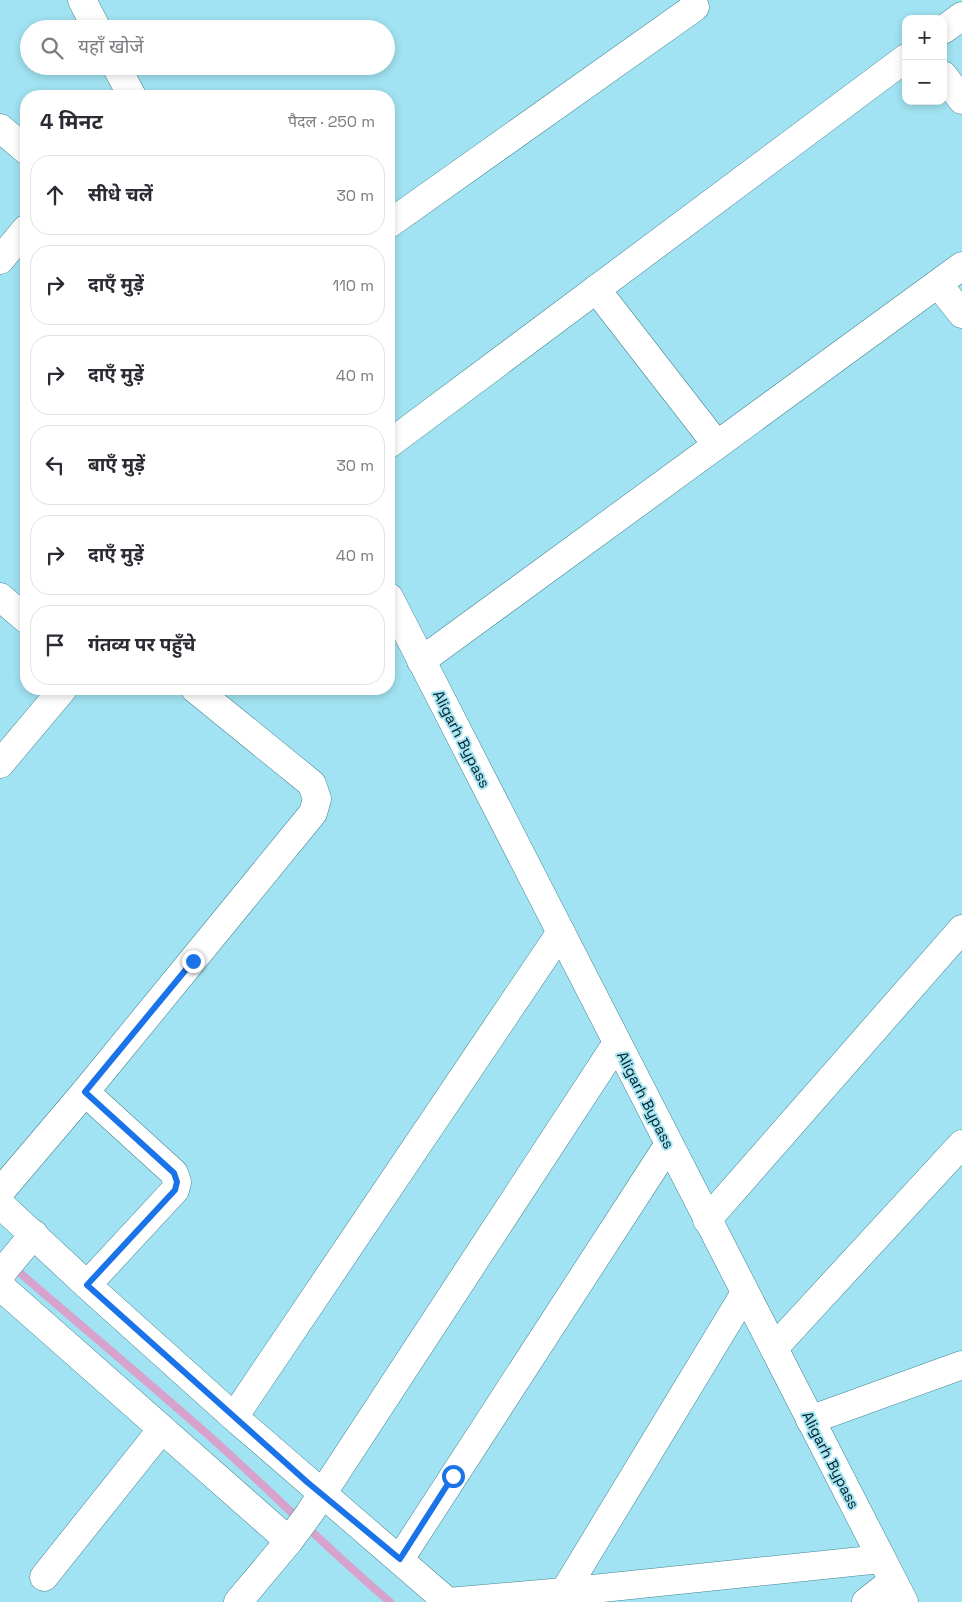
<!DOCTYPE html>
<html lang="hi">
<meta charset="utf-8">
<style>
:root{--surface:#fff;--page:#f2f2f3;--text:#2b2b33;--muted:#7c7c81;--line:#e1e1e2}
body{margin:0;font-family:"Space Grotesk","Noto Sans Devanagari",sans-serif;background:var(--page);color:var(--text)}
.controls{position:absolute;right:15px;top:15px;display:grid;overflow:hidden;border-radius:10px;box-shadow:0 2px 8px #0003}
.controls button{width:45px;height:45px;display:grid;place-items:center;padding:0;border:0;border-bottom:1px solid var(--line);background:var(--surface);color:var(--text);font:25px sans-serif}
.stop{position:absolute;width:15px;height:15px;margin:-11px;border:4px solid #1a73e8;border-radius:50%;background:#fff}
.stop.end{background:#1a73e8;border-color:#fff;box-shadow:0 1px 5px #0008}
.list{margin:0;padding:0;list-style:none}
h2{display:flex;justify-content:space-between;align-items:center;height:65px;margin:0;padding:0 20px;font-size:21px}
h2 small{font-size:16px;font-weight:400;color:var(--muted)}
.list li{display:grid;grid-template-columns:32px 1fr auto;gap:15px;align-items:center;box-sizing:border-box;height:80px;margin:0 10px 10px;padding:0 10px;border:1px solid var(--line);border-radius:20px}
.list b{display:block;font-size:19px;white-space:nowrap}
.list em{font-size:16px;font-style:normal;color:var(--muted)}
.icon{flex:none;width:28px;height:28px;fill:none;stroke:currentColor;stroke-width:2;stroke-linecap:round;stroke-linejoin:round}
.map{position:relative;flex:none;width:962px;height:1602px;overflow:hidden}
.search{position:absolute;background:var(--surface);box-shadow:0 2px 8px #0003;left:20px;top:20px;width:375px;height:55px;display:flex;align-items:center;gap:12px;box-sizing:border-box;padding:0 18px;border-radius:28px;color:var(--muted);font-size:19px}
.panel{position:absolute;background:var(--surface);box-shadow:0 2px 8px #0003;left:20px;top:90px;width:375px;height:605px;border-radius:20px}
.map>svg:first-child{display:block}
</style>
<div class="map">
<svg width="962" height="1602" viewBox="0 0 962 1602">
<rect width="100%" height="100%" fill="#a1e3f2"/>
<g fill="none" stroke-linecap="round" stroke-linejoin="round">
<path stroke="#d7a3cd" stroke-width="8" d="M13 1267C77 1322 142 1377 206 1433 268 1488 326 1548 390 1602"/>
<defs>
<g id="minor">
<path d="M943 30 962 16"/>
<path d="M943 75 962 100"/>
<path d="M0 128 26 150"/>
<path d="M389 224 695 7"/>
<path d="M0 260 26 229"/>
<path d="M938 284 962 314"/>
<path d="M596 289 717 445"/>
<path d="M389 444 906 58"/>
<path d="M0 597 26 619"/>
<path d="M421 661 962 266"/>
<path d="M0 764 63 689"/>
<path d="M85 1092 174 1173 177 1182 175 1190 87 1285"/>
<path d="M0 1192 85 1092 313 813 317 799 312 784 195 689"/>
<path d="M0 1204 87 1285 234 1417 448 1602 564 1592 881 1559"/>
<path d="M707 1220 962 929"/>
<path d="M0 1275 34 1234"/>
<path d="M0 1286 289 1541"/>
<path d="M774 1348 962 1144"/>
<path d="M234 1417 561 932"/>
<path d="M810 1420 962 1365"/>
<path d="M400 1559 669 1144"/>
<path d="M44 1577 162 1429"/>
<path d="M564 1592 745 1293"/>
<path d="M238 1602 289 1541 309 1514 617 1043"/>
<path d="M866 1602 893 1581"/>
</g>
<g id="highway">
<path d="M82 0 97 29"/>
<path d="M116 66 132 96"/>
<path d="M389 597 904 1602"/>
</g>
</defs>
<use href="#minor" stroke="#448593" stroke-width="29"/>
<use href="#highway" stroke="#448593" stroke-width="29"/>
<use href="#minor" stroke="#fff" stroke-width="28"/>
<use href="#highway" stroke="#fff" stroke-width="28"/>
</g>
<g fill="none" stroke-linecap="round" stroke-linejoin="round">
<path stroke="#1a73e8" stroke-width="6" d="M193 961 85 1092 174 1173 177 1182 175 1190 87 1285 307 1482 400 1559 453 1476"/>
</g>
<g text-anchor="middle" dominant-baseline="central" stroke-width="4" stroke-linejoin="round" paint-order="stroke">
<g font-size="15" fill="#052127" stroke="#a1e3f2">
<text transform="translate(462 739) rotate(63)">Aligarh Bypass</text>
<text transform="translate(646 1100) rotate(63)">Aligarh Bypass</text>
<text transform="translate(831 1460) rotate(63)">Aligarh Bypass</text>
</g>
</g>
</svg>
<div class="controls">
<button>+</button>
<button>−</button>
</div>
<div class="stop" style="left:453px;top:1476px"></div>
<div class="stop end" style="left:193px;top:961px"></div>
<div class="search"><svg class="icon" aria-label="search" viewBox="0 0 24 24"><circle cx="10" cy="10" r="6"/><path d="M15 15l6 6"/></svg>यहाँ खोजें</div>
<section class="panel">
<h2>4 मिनट<small>पैदल · 250 m</small></h2>
<ul class="list">
<li><svg class="icon" aria-label="ahead" viewBox="0 0 24 24"><path d="M12 20V5M6 11l6-6 6 6"/></svg><div><b>सीधे चलें</b></div><em>30 m</em></li>
<li><svg class="icon" aria-label="right" viewBox="0 0 24 24"><path d="M7 20v-9h11M14 6l5 5-5 5"/></svg><div><b>दाएँ मुड़ें</b></div><em>110 m</em></li>
<li><svg class="icon" aria-label="right" viewBox="0 0 24 24"><path d="M7 20v-9h11M14 6l5 5-5 5"/></svg><div><b>दाएँ मुड़ें</b></div><em>40 m</em></li>
<li><svg class="icon" aria-label="left" viewBox="0 0 24 24"><path d="M17 20v-9H6M10 6l-5 5 5 5"/></svg><div><b>बाएँ मुड़ें</b></div><em>30 m</em></li>
<li><svg class="icon" aria-label="right" viewBox="0 0 24 24"><path d="M7 20v-9h11M14 6l5 5-5 5"/></svg><div><b>दाएँ मुड़ें</b></div><em>40 m</em></li>
<li><svg class="icon" aria-label="arrive" viewBox="0 0 24 24"><path d="M6 21V4h12l-3 4 3 4H6"/></svg><div><b>गंतव्य पर पहुँचे</b></div></li>
</ul>
</section>
</div>
